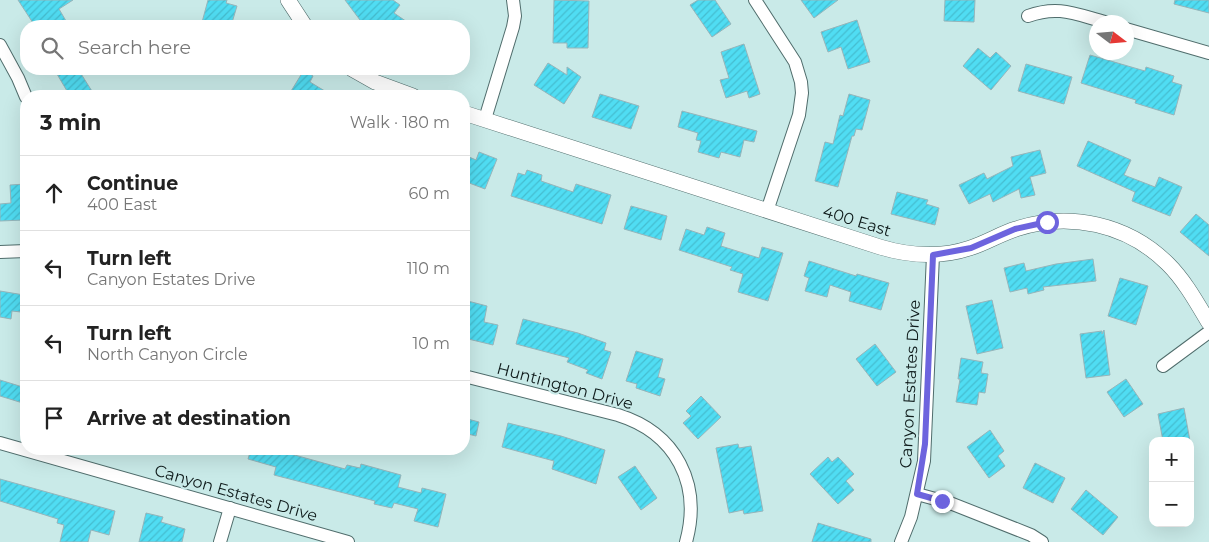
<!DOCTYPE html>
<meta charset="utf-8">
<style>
:root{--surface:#fff;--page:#f2f2f2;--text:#222;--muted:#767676;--line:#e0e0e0}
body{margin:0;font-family:Montserrat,sans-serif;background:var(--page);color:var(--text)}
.controls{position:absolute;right:15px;bottom:15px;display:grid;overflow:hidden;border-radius:10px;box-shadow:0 5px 20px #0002}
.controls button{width:45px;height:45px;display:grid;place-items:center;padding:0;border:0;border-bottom:1px solid var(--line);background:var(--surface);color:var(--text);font:25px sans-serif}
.compass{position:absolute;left:1089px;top:15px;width:45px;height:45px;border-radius:50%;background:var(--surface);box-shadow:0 5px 20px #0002;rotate:106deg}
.stop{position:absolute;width:15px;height:15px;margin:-11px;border:4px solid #6d64de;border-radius:50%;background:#fff}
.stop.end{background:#6d64de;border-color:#fff;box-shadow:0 1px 5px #0008}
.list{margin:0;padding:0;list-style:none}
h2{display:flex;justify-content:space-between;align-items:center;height:65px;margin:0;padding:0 20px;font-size:21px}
h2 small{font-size:16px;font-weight:400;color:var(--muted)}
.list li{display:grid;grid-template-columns:32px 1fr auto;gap:15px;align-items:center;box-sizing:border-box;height:75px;padding:0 20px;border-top:1px solid var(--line)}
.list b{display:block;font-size:19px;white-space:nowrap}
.list p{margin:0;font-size:16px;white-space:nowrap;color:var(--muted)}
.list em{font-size:16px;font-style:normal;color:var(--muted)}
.icon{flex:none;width:28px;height:28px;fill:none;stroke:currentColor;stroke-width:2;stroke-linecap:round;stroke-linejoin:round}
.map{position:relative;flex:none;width:1209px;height:542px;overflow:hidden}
.search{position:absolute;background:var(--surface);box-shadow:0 5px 20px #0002;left:20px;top:20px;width:450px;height:55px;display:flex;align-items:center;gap:12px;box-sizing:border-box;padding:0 18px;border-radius:20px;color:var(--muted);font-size:19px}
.panel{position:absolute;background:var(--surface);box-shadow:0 5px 20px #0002;left:20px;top:90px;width:450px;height:365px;border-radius:20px}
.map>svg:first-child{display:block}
</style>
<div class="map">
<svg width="1209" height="542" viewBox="0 0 1209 542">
<defs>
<pattern id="building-hatch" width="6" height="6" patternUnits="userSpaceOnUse" patternTransform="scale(1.25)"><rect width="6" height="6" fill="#50ddf3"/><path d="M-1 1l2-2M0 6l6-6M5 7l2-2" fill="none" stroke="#45bdd0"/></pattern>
</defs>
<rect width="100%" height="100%" fill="#c9eae8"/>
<g fill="url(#building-hatch)" stroke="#96b5ba">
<path d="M18 0H73L59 9 69 26H35Z"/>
<path d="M208 0H227L226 3 237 6 231 26H201Z"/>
<path d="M345 0H393L400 5 394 13 413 26H355L360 20Z"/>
<path d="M554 0 589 1 588 48H567V43H553Z"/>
<path d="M698 0H715L731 24 712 37 690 5Z"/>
<path d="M801 0H838L814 18Z"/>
<path d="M945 0H975L974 22 944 21Z"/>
<path d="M1175 0H1209V13L1174 4Z"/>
<path d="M857 20 870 62 848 69 841 47 828 52 821 32Z"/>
<path d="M744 44 760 94 749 98 747 91 726 98 720 80 729 78 721 52Z"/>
<path d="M978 48 990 58 996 52 1011 66 991 90 963 66Z"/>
<path d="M1090 55 1145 71 1146 67 1174 76 1172 82 1182 85 1174 115 1135 103 1136 100 1081 83Z"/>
<path d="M548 63 567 75V67L581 77 564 104 534 85Z"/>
<path d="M1026 64 1072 77 1064 104 1018 91Z"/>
<path d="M54 69H78L95 96H70Z"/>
<path d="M304 70 313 76 310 82 333 96H288Z"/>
<path d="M600 94 639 106 631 129 592 117Z"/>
<path d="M849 94 870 100 862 130 856 129 854 136H852L838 187 815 181 825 142 833 144 840 115 843 116Z"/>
<path d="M682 111 757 131 754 142 744 140 740 157 721 152 719 158 698 152 701 141 696 140 698 133 678 127Z"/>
<path d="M1088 141 1131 160 1124 175 1155 187 1159 177 1182 187 1170 216 1132 201 1135 192 1077 166Z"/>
<path d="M1040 150 1046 173 1030 177 1035 195 1021 198 1019 189 993 202 990 194 969 204 959 185 984 173 987 179 1013 166 1011 157Z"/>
<path d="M479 152 497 159 485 189 464 181V163L467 156 476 160Z"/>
<path d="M527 170 542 175 541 181 573 192 576 184 611 195 602 224 511 196 518 173 525 175Z"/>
<path d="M26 184V213H24V220L0 221V204L11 203 10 185Z"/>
<path d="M897 192 928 200 926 204 939 208 935 225 891 214Z"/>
<path d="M631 206 667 216 661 240 624 229Z"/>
<path d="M1196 214 1209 225V256L1180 232Z"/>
<path d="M707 227 725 233 721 246 759 258 762 247 783 253 768 301 738 292 743 274 730 270 732 267 679 250 686 229 704 235Z"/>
<path d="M1093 259 1096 281 1043 287 1044 290 1028 294 1027 288 1010 292 1004 268 1024 263 1026 271 1056 264Z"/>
<path d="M809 261 856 276 857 274 889 283 881 310 849 301 851 292 830 285 827 297 805 291 809 278 804 276Z"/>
<path d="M1120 278 1148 286 1136 325 1108 316Z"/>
<path d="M0 291 24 295 21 312 12 311 11 319 0 317Z"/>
<path d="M464 300 487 306 484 322 498 325 493 345 464 338Z"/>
<path d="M992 300 1003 348 977 354 966 306Z"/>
<path d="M523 319 578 333 606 343 604 350 611 352 602 379 586 373 588 370 567 362 569 358 516 344Z"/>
<path d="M1104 330 1110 375 1086 378 1080 334 1102 331V334Z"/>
<path d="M875 344 896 372 877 386 856 359Z"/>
<path d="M636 351 663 359 658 377 665 379 660 396 636 388 637 384 626 381Z"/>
<path d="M961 358 983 362 981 373 988 374 985 393 979 392 977 405 956 402 960 379H958Z"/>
<path d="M1126 379 1143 404 1124 417 1107 392Z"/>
<path d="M0 380 26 388V404L0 396Z"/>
<path d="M701 396 721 417 698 439 683 423 691 416 686 411Z"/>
<path d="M1184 408 1190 441H1163L1158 414Z"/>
<path d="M464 418 479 422 476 436 464 433Z"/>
<path d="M508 423 561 436 605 450 596 484 552 469 554 461 502 447Z"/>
<path d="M990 430 1004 451 998 456 1005 466 989 478 967 447Z"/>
<path d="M738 444 739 448 751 446 763 511 744 514 743 510 729 513 716 448Z"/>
<path d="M251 449H273L345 469 347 465 360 468 361 464 401 475 398 487 421 493 422 488 446 494 438 527 414 521 418 509 394 503 392 508 374 504 375 501 274 475 276 467 248 459Z"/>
<path d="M828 457 832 462 838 457 854 474 846 481 854 490 838 504 810 474Z"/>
<path d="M1035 463 1065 478 1053 503 1023 488Z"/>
<path d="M635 466 657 498 641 510 618 477Z"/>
<path d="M0 479 115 511 109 535 91 530 88 542H60L64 525 57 523 58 519 0 501Z"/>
<path d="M1086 490 1118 517 1103 535 1071 509Z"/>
<path d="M146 513 163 517 161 522 185 529 182 542H139Z"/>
<path d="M818 523 871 539V542H812Z"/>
</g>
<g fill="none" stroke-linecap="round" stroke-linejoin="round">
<defs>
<g id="minor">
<path d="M755 0 795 62 801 82 802 93 799 115 767 211"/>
<path d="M1028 16C1058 5 1075 14 1105 22"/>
<path d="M1126 29 1209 53"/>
<path d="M0 45 18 78 26 97"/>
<path d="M485 119 513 27 515 16 513 0"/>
<path d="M0 252 26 251"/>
<path d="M1163 366 1209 332"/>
<path d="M464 376 618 415C676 433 702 484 686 542"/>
<path d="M0 443 348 542"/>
<path d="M917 494 950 503 1031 535 1042 542"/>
<path d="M220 542 230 508"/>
<path d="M901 542 911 517 924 461 933 255"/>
</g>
<g id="tertiary">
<path d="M288 0 305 26"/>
<path d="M352 69 375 82 413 96"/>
<path d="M464 113 880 247C910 256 940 258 970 248 986 243 1000 234 1016 229 1069 211 1128 224 1168 264 1185 281 1197 303 1209 323"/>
</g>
</defs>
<use href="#minor" stroke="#506d6c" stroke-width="14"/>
<use href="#tertiary" stroke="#506d6c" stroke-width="16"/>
<use href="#minor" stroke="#fff" stroke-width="12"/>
<use href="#tertiary" stroke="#fff" stroke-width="15"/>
</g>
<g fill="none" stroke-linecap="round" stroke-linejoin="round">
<path stroke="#6d64de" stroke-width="6" d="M942 501 917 494 925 444 933 255 971 248 1015 229 1047 222"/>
</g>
<g text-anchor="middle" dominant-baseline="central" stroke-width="4.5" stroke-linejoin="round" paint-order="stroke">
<g font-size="16" fill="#0e1a1a" stroke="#c9eae8">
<text transform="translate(857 221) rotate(17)">400 East</text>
<text transform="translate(910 384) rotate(-87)">Canyon Estates Drive</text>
<text transform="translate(565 386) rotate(15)">Huntington Drive</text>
<text transform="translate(236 493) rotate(16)">Canyon Estates Drive</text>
</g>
</g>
</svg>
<div class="controls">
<button>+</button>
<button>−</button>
</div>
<svg class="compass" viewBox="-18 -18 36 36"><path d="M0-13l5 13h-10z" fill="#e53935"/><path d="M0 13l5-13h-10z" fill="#767676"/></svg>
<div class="stop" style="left:1047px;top:222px"></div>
<div class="stop end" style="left:942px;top:501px"></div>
<div class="search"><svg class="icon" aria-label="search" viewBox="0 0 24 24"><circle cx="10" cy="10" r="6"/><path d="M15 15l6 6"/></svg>Search here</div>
<section class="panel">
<h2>3 min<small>Walk · 180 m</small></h2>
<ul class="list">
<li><svg class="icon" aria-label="ahead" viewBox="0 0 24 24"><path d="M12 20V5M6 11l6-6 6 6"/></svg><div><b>Continue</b><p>400 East</p></div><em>60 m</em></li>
<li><svg class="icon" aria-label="left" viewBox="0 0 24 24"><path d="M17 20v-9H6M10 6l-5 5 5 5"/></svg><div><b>Turn left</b><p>Canyon Estates Drive</p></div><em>110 m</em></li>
<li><svg class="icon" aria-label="left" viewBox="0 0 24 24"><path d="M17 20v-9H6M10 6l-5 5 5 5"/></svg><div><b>Turn left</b><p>North Canyon Circle</p></div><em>10 m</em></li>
<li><svg class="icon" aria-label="arrive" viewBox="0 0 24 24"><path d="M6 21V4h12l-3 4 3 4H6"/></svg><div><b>Arrive at destination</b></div></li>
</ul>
</section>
</div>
